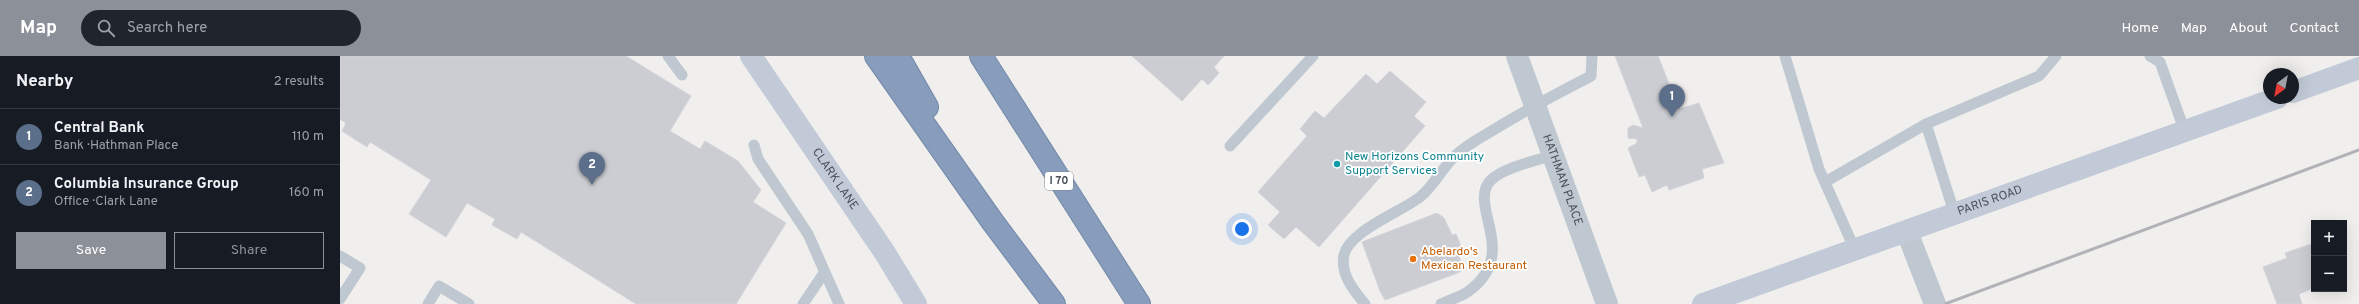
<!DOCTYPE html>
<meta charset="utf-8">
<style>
:root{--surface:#171b24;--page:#20242c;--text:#f1f3f6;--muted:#9ea1a6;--line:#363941;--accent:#8c9099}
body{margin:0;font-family:Overpass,sans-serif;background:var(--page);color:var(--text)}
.controls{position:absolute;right:12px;bottom:12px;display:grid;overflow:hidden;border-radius:0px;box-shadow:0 4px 16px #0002}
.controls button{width:36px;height:36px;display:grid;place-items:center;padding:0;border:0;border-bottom:1px solid var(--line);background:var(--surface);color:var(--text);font:20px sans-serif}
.compass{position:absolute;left:1923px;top:12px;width:36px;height:36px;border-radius:50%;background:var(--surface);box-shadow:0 4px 16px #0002;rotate:212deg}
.you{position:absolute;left:902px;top:173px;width:14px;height:14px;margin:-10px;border:3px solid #fff;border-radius:50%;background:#1a73e8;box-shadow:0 0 0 6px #1a73e833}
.badge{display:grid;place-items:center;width:26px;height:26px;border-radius:50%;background:var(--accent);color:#fff;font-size:13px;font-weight:700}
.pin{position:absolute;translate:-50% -33px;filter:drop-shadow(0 1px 2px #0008)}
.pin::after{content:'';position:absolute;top:21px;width:14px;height:12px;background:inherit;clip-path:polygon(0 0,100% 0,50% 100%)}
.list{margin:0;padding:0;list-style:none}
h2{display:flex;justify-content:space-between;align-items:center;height:52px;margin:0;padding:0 16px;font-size:17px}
h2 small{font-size:13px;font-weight:400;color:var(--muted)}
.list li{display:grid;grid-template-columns:26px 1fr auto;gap:12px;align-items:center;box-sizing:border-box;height:56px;padding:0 16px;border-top:1px solid var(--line)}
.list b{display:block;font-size:15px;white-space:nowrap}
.list p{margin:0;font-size:13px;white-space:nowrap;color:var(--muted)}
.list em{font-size:13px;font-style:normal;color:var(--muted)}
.actions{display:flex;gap:8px;padding:12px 16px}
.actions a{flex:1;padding:9px 0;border:1px solid var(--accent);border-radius:0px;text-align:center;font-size:14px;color:var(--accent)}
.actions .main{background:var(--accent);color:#fff}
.icon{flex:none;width:22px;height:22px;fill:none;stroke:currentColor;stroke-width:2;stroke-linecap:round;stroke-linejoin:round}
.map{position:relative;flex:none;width:2019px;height:248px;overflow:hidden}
header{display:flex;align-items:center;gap:24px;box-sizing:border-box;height:56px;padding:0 20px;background:var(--accent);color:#fff}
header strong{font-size:19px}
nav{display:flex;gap:22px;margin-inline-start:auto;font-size:14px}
.search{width:280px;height:36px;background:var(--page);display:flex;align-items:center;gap:10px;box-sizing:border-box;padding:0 14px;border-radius:22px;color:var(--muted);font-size:15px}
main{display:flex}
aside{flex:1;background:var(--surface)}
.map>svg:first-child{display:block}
</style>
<header>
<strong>Map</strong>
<div class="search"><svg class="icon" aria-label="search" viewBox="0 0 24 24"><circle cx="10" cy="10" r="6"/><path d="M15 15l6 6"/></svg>Search here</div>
<nav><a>Home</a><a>Map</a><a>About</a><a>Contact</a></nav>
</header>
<main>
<aside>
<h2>Nearby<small>2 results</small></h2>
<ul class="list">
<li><span class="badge" style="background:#5c6f8a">1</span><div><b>Central Bank</b><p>Bank · Hathman Place</p></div><em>110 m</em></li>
<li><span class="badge" style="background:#5c6f8a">2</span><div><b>Columbia Insurance Group</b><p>Office · Clark Lane</p></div><em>160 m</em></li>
</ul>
<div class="actions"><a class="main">Save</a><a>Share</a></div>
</aside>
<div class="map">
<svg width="2019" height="248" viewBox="0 0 2019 248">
<rect width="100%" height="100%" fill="#f1efee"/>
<g fill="#cbcdd3" stroke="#d3d4da">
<path d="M0 0H286L351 40 330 75 360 93 365 85 398 105 421 134 413 146 446 167 396 248H296L181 176 177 183 152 169 155 163 127 147 106 181 69 158 91 124 30 86 27 91 2 75 6 67 0 63Z"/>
<path d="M792 0H884L874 11 879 17 868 29 862 23 842 45Z"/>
<path d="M1275 0H1318L1339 53 1359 47 1384 107 1362 113 1364 122 1329 134 1327 129 1312 136 1305 119 1299 121 1288 92 1297 87V83L1288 82V72L1293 69 1303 72Z"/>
<path d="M1050 15 1086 46 1074 60 1085 70 979 191 956 171 944 183 928 169 940 156 918 136 967 80 960 73 975 55 984 62 1026 18 1037 28Z"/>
<path d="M1097 157 1104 162 1112 179 1116 178 1121 190 1117 192 1122 211 1120 216 1045 244 1040 235 1022 186Z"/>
<path d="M1974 187V232L1959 238 1962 248H1937L1923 211 1947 202 1945 197Z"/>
</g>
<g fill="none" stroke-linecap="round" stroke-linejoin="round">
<defs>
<g id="highway">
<path d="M536 0 652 165 714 248"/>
<path d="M558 0 587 51"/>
<path d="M641 0 799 248"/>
</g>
</defs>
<use href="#highway" stroke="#7388a8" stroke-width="24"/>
<g stroke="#bfc8d0" stroke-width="11">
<path d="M328 0 342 19"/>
<path d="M1445 0 1479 113 1515 194"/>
<path d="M1810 0 1820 6 1845 76"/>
<path d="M414 89 418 103 468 178 499 248"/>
<path d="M890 90 973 0"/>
<path d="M1485 126 1586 68"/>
<path d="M1615 159 1586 68 1699 20 1716 0"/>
<path d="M0 200 20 212 0 243"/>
<path d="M88 248 99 230 129 248"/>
<path d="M463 248 484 217"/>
<path d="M1025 248C1014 235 1000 218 1004 199 1009 175 1061 156 1080 141 1094 130 1102 112 1115 100 1126 89 1142 81 1155 73 1186 54 1218 37 1251 20L1252 0"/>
<path d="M1101 248C1109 244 1119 241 1126 237 1183 199 1126 149 1151 124 1164 111 1196 105 1213 99"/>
</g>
<g stroke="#bfc8d0" stroke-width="22">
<path id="s1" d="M1177 0 1267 248"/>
<path d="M1567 176 1595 248"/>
</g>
<g stroke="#c2cad7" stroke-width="22">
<path id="s2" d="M411 0 545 197 576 248"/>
<path d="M1953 36 2019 12"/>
<path id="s3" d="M1363 248 1937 42"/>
</g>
<use href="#highway" stroke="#889dbc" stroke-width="22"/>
<path stroke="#b1b3b9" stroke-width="3" d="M1605 248 2019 94"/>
</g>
<circle fill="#0f9aa8" stroke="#fff" stroke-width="1.5" cx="997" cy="108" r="4"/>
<circle fill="#e8710a" stroke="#fff" stroke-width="1.5" cx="1073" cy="203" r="4"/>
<g text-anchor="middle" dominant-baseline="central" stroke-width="3.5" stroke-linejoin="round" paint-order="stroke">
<rect fill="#fff" stroke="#7e848c" stroke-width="1" x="705" y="116" width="28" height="18" rx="3"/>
<g font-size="11" font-weight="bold" fill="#47505b">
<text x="719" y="125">I 70</text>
</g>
<g font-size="12" fill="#0d838f" stroke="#fff" text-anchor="start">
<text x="1005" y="101">New Horizons Community<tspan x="1005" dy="14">Support Services</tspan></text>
</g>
<g font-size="12" fill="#47505b" stroke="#fff">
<text stroke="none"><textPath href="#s2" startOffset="149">CLARK LANE</textPath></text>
<text stroke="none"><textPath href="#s1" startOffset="132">HATHMAN PLACE</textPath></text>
<text stroke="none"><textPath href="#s3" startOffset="305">PARIS ROAD</textPath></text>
</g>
<g font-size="12" fill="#c56008" stroke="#fff" text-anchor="start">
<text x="1081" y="196">Abelardo's<tspan x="1081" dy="14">Mexican Restaurant</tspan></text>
</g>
</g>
</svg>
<div class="controls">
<button>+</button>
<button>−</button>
</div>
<svg class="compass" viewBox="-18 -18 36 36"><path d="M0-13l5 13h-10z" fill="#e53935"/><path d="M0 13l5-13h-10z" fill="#9ea1a6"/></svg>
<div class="you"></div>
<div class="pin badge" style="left:1332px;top:61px;background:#5c6f8a">1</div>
<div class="pin badge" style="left:252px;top:129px;background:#5c6f8a">2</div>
</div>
</main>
